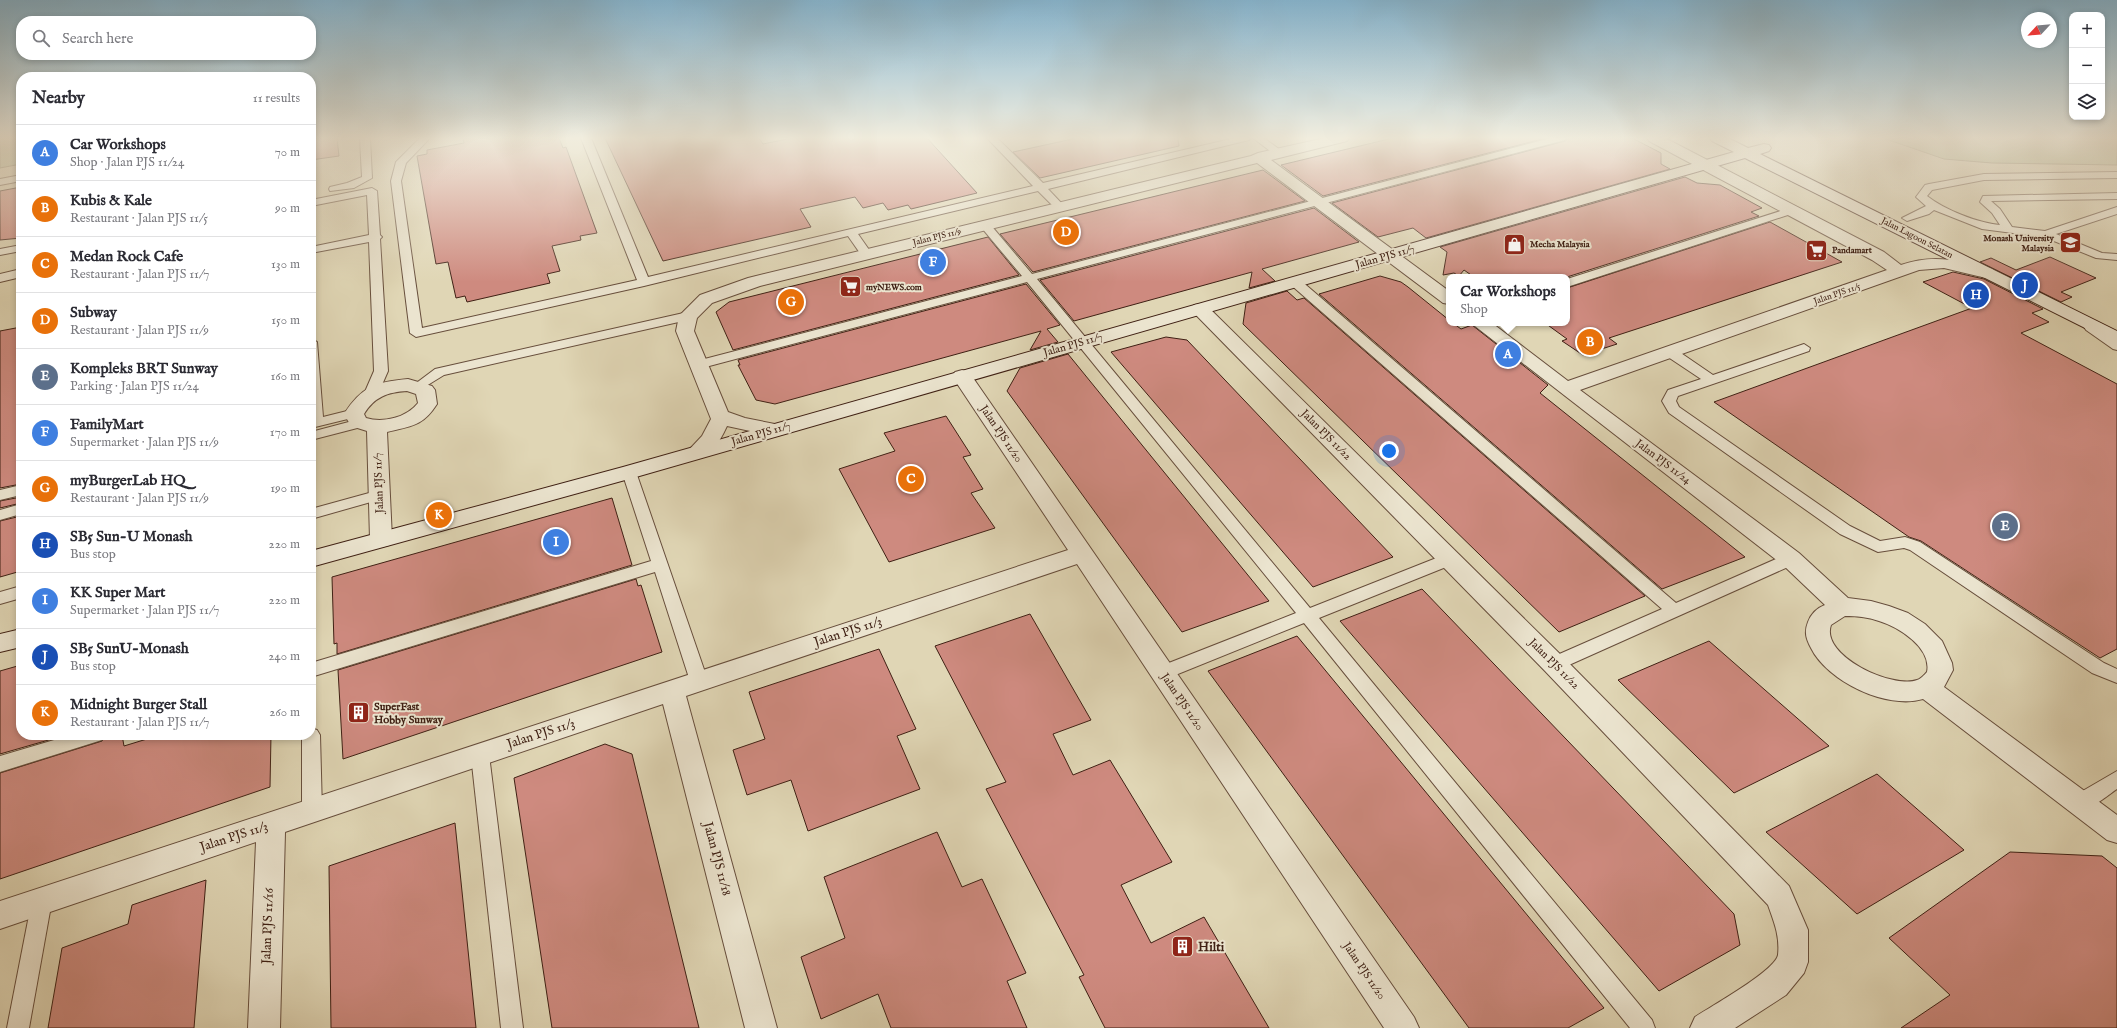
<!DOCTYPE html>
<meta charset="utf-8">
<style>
:root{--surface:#fff;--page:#f2f2f3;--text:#2b2b33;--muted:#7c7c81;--line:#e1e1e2;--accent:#8f2418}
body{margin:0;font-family:"IM FELL English",serif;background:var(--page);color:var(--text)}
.controls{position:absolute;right:12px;top:12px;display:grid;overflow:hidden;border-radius:8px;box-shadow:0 2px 6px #0003}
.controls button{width:36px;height:36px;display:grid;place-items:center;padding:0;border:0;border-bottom:1px solid var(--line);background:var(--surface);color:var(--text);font:20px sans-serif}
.compass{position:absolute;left:2021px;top:12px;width:36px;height:36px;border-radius:50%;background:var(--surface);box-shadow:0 2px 6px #0003;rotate:244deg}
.you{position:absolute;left:1389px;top:451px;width:14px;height:14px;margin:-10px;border:3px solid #fff;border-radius:50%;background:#1a73e8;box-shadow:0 0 0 6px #1a73e833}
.badge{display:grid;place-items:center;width:26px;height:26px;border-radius:50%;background:var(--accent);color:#fff;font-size:13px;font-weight:700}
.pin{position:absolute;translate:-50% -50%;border:2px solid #fff;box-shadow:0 1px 4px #0006}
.popup{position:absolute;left:1446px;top:274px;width:124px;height:52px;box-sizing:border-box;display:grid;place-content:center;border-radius:8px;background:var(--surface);filter:drop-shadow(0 1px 3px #0005);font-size:13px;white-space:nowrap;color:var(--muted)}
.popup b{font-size:15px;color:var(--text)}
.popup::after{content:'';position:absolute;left:50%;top:100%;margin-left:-8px;border:8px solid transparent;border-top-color:var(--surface)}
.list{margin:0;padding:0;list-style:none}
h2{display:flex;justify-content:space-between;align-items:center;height:52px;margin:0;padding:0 16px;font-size:17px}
h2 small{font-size:13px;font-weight:400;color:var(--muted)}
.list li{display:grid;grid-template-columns:26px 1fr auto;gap:12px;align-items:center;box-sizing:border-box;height:56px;padding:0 16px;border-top:1px solid var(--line)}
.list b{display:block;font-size:15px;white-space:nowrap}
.list p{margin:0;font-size:13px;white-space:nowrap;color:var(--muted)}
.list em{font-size:13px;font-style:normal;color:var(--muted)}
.icon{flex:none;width:22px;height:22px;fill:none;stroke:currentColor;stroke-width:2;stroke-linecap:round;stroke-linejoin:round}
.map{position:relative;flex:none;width:2117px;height:1028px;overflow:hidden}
.search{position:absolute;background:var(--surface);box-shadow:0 2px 6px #0003;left:16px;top:16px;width:300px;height:44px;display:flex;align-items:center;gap:10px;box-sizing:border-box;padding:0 14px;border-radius:16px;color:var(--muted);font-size:15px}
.panel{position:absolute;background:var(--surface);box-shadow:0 2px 6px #0003;left:16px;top:72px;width:300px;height:668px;border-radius:16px}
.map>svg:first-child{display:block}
</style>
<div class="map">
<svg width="2117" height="1028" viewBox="0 0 2117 1028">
<rect width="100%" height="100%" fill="#e0d6b5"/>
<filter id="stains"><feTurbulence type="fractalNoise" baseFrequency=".005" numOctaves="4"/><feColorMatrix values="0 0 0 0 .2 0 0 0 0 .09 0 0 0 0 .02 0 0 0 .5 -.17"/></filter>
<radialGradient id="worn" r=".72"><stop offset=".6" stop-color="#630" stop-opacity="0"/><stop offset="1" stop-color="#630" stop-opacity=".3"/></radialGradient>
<g fill="#b1be8e" stroke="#786f51">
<path d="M0 138H21V164L0 168Z"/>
<path d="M1883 138H2117V165L1992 163 1944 159Z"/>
</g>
<g fill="#ce8a7f" stroke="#3f2014">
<path d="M311 138H337L339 156 311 160Z"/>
<path d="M463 138H559L563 148 566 147 597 233 580 236 581 240 552 246 560 271 547 274 550 283 467 302 465 296 456 298 448 262 436 264 417 156 427 154V150L464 143Z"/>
<path d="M605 138H759L763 144 792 138H927L977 193 911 209 908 205 888 210 883 203 863 208 855 197 800 209 811 227 663 261Z"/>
<path d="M1077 138H1178L1179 146 1040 178 1013 152Z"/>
<path d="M1393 138H1546L1323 196 1281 165Z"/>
<path d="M1568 138H1632L1661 153V164L1670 169 1426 238 1413 228 1378 237 1332 203 1565 141Z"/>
<path d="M1263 170 1305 201 1033 272 1000 234Z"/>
<path d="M1685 177 1697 183 1720 185 1762 208 1751 212 1759 216 1567 277H1474L1464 270 1459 276 1454 273 1443 275 1447 252 1440 247Z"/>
<path d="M21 187V238L0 240V191Z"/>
<path d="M1314 208 1359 242 1262 269 1275 281 1249 288 1252 272 1074 321 1040 280Z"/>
<path d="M1770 222 1842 262 1609 338 1617 344 1583 355 1562 341 1567 339 1545 323H1567V288Z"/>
<path d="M988 237 1019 275 733 350 716 312 729 302Z"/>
<path d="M2050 257 2096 278 2061 292 2072 297 2061 302 1980 262 1991 258 2016 270Z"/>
<path d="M1953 272 1984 279 2043 309 2032 313 2049 322 2021 333 2117 384V649L2100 658 1921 541 1909 537 1714 402 1972 308 1923 282Z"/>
<path d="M1380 276 1401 282 1408 287 1449 320V323H1453L1461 329 1472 325 1548 385 1540 393 1745 557 1662 589 1319 294Z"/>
<path d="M1026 284 1060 325 1047 329 1058 342 1030 350 1041 331 775 404 756 400 738 365H740L738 360Z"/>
<path d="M1287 291 1297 300 1304 298 1645 596 1559 632 1243 324 1246 303Z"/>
<path d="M21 327V484L0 488V331Z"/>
<path d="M1166 337 1187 340 1393 557 1313 587 1111 352Z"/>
<path d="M1068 354 1155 461 1269 601 1182 632 1007 391 1020 368Z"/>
<path d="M946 416 971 455 963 457 983 489 971 493 995 528 889 562 839 469 895 451 884 433Z"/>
<path d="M21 497V503L0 508V501Z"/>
<path d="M612 498 632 565 337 654V643L334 644 332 577Z"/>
<path d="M21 516V571L0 577V521Z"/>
<path d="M636 579 638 586 641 585 662 652 343 759 338 670Z"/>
<path d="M1422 589 1734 914 1740 945 1659 991 1340 621Z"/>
<path d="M1030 614 1091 720 1053 734 1073 775 1110 760 1172 862 1121 885 1151 943 1204 917 1269 1028H1105L1079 977 1084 975 986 789 1006 782 935 646Z"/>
<path d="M1297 636 1575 973 1604 1008 1568 1028H1469L1208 671Z"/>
<path d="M1709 641 1829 746 1734 793 1618 680Z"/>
<path d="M879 649 916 729 897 736 920 789 808 831 791 780 747 795 733 750 765 739 749 692Z"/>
<path d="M21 665V735H66L0 754V671Z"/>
<path d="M106 735H122L124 746 160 735H271L270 787 0 879V773L102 741Z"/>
<path d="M605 744 632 754 699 1028H552L514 778Z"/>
<path d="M1877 774 1964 850 1857 914 1766 832Z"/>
<path d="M455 823 476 1028H331L329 866Z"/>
<path d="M937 832 962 887 982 879 1026 973 1007 981 1027 1028H891L878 994 821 1019 801 957 845 938 824 877Z"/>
<path d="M2010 852 2102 856 2117 868V1028H1901L1950 995 1889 938Z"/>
<path d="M206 880 194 1028H48L62 948 128 924 132 905Z"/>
</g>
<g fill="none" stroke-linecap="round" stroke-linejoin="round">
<defs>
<g id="lane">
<path d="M360 138H370L372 178 354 188 330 191 329 189 330 187 347 183 362 177Z"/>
<path d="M420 138H430L406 163 401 181 422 328 637 280 581 138H591L648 277 1033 186 987 138H997L1043 183 1235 138H1251L1249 140 1048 189 1065 207 1060 210 1056 209 1038 191 858 234 872 254 866 257 862 256 848 236 644 286 416 337 410 333 391 181 396 162Z"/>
<path d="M1253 138H1264L1283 152 1282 154H1274Z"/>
<path d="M1551 138H1567L1565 140 1037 279 1310 608 1444 555 1450 553 1456 555 1458 559 1456 563 1319 618 1652 1020 1655 1028H1630L1304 623 1168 678 1162 680 1156 678 1153 673 1156 668 1296 613 1027 282 698 369 692 365 693 362 1022 276 981 227 979 225 981 223H989L1032 274Z"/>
<path d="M2117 172V178L1984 180 1932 190 1927 196C1945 210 1978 223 2000 225L1992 213 1980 202 1983 196 2117 193V199L1991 201 2000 209 2012 227 2045 231 2117 207V214L2056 234 2102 253 2117 254V260L2096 258 2044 237 1982 229 1934 210 1929 214 1907 221 1902 218 1926 206 1916 197 1925 185 1929 184 1984 174Z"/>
<path d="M21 175V181L0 185V179Z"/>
<path d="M372 188 377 191 380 235 382 237 380 239 388 371 378 394 371 398 364 394 374 371 369 242 311 253V247L369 235 367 195 311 206V200Z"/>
<path d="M1793 207 1798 210 1797 212 1567 287V279Z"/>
<path d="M21 245V251L0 255V249Z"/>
<path d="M21 269V277L0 282V274Z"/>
<path d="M1295 278 1299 279 1676 603 1785 555 1791 553 1797 555 1799 559 1797 563 1560 669 1554 671 1548 669 1545 664 1548 659 1662 609 1291 285 1289 282 1291 279Z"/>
<path d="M688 312 692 313 694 316 692 319 444 375 418 391 411 387 435 369Z"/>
<path d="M2090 323 2117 340V350L2113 349 2086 330 2084 327Z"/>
<path d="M311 338 317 342 323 417 355 409 360 410 362 413 360 416 311 428Z"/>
<path d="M1804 344 1810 348 1809 351 1678 396 1676 401 1679 407 1850 526 1880 541 1905 537 1920 542 2104 663 2117 669V683L2092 673 1910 550 1904 548 1878 552 1840 534 1669 413 1662 401 1668 390 1701 379 1665 355 1664 352 1665 349H1675L1713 375Z"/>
<path d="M360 419 365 420 367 423 365 426 311 440V432Z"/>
<path d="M629 467 634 469 636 472 708 681 705 686 699 688 693 686 690 681 655 572 311 677V663L651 561 622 472 624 469Z"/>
<path d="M21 485V495L0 500V490Z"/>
<path d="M380 490 385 492 387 495 385 498 311 519V509Z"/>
<path d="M21 504V514L0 520V510Z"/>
<path d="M21 586V598L0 604V592Z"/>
<path d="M311 728 317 730 320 735 322 811 319 817 312 819 305 817 302 811V735H311Z"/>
<path d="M71 735H105L102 740 0 772V756Z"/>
<path d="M480 747 486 750 489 755 523 1028H501L471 755 474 750Z"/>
<path d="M2117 771V789C2105 797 2089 813 2074 808L2072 802 2074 796Z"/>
<path d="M42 891 49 893 52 900 29 1028H7L32 900 35 893Z"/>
</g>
<g id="street">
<path d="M1325 138H1349L1347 141 1271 160 1449 291V304L1443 303 1257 163 760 286 712 303 697 318 694 331 728 412 745 418 780 425 783 430 780 435 773 436 727 426C720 441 709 463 689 458L686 453 702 436 711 419 676 331 679 316 700 295 748 278 1251 156 1258 153Z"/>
<path d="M1647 138H1665L1884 252 1901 265C1935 253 1959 261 1992 269L1995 273 1992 277 1986 278 1944 268 1919 270 1580 390 1799 553 1848 598 1871 601 1889 606 1908 613 1925 624 1942 641 1952 663 1953 670 1944 687 2117 815V843L2107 840 1923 699C1887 710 1827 681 1811 648 1806 639 1804 632 1808 622 1811 614 1817 608 1825 605L1783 565 1471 323H1492L1568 381 1887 270 1872 260 1649 141ZM1845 616C1856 616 1868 617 1879 621 1899 627 1932 648 1927 672 1924 675 1921 679 1917 680 1893 689 1820 656 1831 625Z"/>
<path d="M1200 304 1206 305 1563 657 1789 886 1808 930V962L1804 973 1786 995 1735 1028H1690L1695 1017C1710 1007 1775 971 1778 955 1780 936 1774 922 1768 905L1545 671 1194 313 1191 309 1194 305Z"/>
<path d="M962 370 969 372 1414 1017 1419 1028H1384L1077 564 686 696 777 1028H745L663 704 285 832 280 1028H248L256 842 0 929V901L1068 550 952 376 955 372Z"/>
<path d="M408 379 432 386 435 390 437 404C423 426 412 426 387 432L392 539 389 545 381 547 373 545 370 539 367 431 351 426 344 414C362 386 376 382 408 379ZM407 391 416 394 418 403C406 418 383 423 366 418L364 414C374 397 388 392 407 391Z"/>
</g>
<g id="secondary">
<path d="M1710 138H1728L1748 148 1764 144 1769 145 1771 148 1769 151 1760 154 2117 331V344L1745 158 636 477 311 567V551L623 467 1734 152 1712 141Z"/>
<path d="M21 629V647L0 652V634Z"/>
</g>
</defs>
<use href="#lane" stroke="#674e3c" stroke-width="2"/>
<use href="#street" stroke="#674e3c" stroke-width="2"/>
<use href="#secondary" stroke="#3f2014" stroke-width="2"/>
<use href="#lane" fill="#ebe4cf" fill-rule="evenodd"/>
<use href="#street" fill="#ebe4cf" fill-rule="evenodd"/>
<use href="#secondary" fill="#ebe4cf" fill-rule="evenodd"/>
</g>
<linearGradient id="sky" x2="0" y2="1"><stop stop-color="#86b6d1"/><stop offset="0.49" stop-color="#f1edde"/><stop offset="1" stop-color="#f1edde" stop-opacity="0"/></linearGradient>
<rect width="2117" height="282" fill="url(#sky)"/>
<defs>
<symbol id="university-square" viewBox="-11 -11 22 22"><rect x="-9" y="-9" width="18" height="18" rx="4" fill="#8f2418" stroke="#ebe4cf"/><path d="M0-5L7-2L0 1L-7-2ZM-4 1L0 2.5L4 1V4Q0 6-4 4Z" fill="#fff"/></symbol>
<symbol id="shop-square" viewBox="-11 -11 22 22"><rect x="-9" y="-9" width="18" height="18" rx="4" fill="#8f2418" stroke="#ebe4cf"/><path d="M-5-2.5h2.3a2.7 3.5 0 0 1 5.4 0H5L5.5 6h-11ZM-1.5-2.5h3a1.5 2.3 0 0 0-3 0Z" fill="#fff"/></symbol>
<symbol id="supermarket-square" viewBox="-11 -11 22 22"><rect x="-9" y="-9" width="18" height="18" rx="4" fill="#8f2418" stroke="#ebe4cf"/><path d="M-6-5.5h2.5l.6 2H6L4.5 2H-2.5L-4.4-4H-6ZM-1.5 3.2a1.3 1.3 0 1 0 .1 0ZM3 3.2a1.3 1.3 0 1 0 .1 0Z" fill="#fff"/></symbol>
<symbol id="building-square" viewBox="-11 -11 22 22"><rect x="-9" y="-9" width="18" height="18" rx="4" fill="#8f2418" stroke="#ebe4cf"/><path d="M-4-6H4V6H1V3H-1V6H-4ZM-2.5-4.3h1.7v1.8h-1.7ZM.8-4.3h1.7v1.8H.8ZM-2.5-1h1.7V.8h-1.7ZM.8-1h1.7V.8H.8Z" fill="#fff"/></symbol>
</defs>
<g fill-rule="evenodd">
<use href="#university-square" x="2058" y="230" width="25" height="25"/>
<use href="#shop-square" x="1502" y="232" width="25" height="25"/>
<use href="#supermarket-square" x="1804" y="238" width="25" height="25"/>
<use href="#supermarket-square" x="838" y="274" width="25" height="25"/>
<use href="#building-square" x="346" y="700" width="25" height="25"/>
<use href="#building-square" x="1170" y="934" width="25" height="25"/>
</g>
<g text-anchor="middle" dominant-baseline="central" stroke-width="4" stroke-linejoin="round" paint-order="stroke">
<g font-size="9" fill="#3f2014" stroke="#ebe4cf">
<text transform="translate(937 237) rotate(-14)">Jalan PJS 11/9</text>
<text transform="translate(1917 238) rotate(27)">Jalan Lagoon Selatan</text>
<text transform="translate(1837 294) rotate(-19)">Jalan PJS 11/5</text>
</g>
<g font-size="9" font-weight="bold" fill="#3f2014" stroke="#ebe4cf" text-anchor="start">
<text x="2054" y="238" text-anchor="end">Monash University<tspan x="2054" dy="10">Malaysia</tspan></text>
<text x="1530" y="244">Mecha Malaysia</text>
<text x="1832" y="250">Pandamart</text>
<text x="866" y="287">myNEWS.com</text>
</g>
<g font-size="11" fill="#3f2014" stroke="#ebe4cf">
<text transform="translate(1385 257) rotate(-16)">Jalan PJS 11/7</text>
<text transform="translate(1073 345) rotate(-16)">Jalan PJS 11/7</text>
<text transform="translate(761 434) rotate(-16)">Jalan PJS 11/7</text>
<text transform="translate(1001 434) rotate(56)">Jalan PJS 11/20</text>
<text transform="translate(1326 435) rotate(45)">Jalan PJS 11/22</text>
<text transform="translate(1663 462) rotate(37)">Jalan PJS 11/24</text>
<text transform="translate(379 483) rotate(-92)">Jalan PJS 11/7</text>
<text transform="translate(1554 664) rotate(45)">Jalan PJS 11/22</text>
<text transform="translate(1182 702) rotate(56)">Jalan PJS 11/20</text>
<text transform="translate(1364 971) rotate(56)">Jalan PJS 11/20</text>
</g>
<g font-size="11" font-weight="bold" fill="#3f2014" stroke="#ebe4cf" text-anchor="start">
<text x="374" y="707">SuperFast<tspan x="374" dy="13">Hobby Sunway</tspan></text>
</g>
<g font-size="13" fill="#3f2014" stroke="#ebe4cf">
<text transform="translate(848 632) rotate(-18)">Jalan PJS 11/3</text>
<text transform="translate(541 734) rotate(-18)">Jalan PJS 11/3</text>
<text transform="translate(234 837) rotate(-18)">Jalan PJS 11/3</text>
<text transform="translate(717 859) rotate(75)">Jalan PJS 11/18</text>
<text transform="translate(268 926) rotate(-88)">Jalan PJS 11/16</text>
</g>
<g font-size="13" font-weight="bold" fill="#3f2014" stroke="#ebe4cf" text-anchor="start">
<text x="1198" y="947">Hilti</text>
</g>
</g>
<rect width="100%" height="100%" filter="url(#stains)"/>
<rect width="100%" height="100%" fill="url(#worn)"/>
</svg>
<div class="controls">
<button>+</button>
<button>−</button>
<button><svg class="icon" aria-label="layers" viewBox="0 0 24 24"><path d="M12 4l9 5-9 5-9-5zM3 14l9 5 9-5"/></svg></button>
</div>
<svg class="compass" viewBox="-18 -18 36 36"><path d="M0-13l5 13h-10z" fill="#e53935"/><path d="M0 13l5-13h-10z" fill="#7c7c81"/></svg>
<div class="you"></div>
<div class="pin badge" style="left:1508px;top:354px;background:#3f7fe0">A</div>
<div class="popup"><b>Car Workshops</b>Shop</div>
<div class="pin badge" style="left:1590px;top:342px;background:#e8710a">B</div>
<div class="pin badge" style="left:911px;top:479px;background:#e8710a">C</div>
<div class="pin badge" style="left:1066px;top:232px;background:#e8710a">D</div>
<div class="pin badge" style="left:2005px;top:526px;background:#5c6f8a">E</div>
<div class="pin badge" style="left:933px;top:262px;background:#3f7fe0">F</div>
<div class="pin badge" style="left:791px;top:302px;background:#e8710a">G</div>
<div class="pin badge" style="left:1976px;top:295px;background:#1a4fb4">H</div>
<div class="pin badge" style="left:556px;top:542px;background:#3f7fe0">I</div>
<div class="pin badge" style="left:2025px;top:285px;background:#1a4fb4">J</div>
<div class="pin badge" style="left:439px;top:515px;background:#e8710a">K</div>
<div class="search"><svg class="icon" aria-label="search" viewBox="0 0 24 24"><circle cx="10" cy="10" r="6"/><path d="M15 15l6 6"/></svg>Search here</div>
<section class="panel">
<h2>Nearby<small>11 results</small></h2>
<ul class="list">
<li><span class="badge" style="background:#3f7fe0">A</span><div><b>Car Workshops</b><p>Shop · Jalan PJS 11/24</p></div><em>70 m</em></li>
<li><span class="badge" style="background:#e8710a">B</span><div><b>Kubis &amp; Kale</b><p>Restaurant · Jalan PJS 11/5</p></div><em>90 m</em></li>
<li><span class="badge" style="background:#e8710a">C</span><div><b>Medan Rock Cafe</b><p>Restaurant · Jalan PJS 11/7</p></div><em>130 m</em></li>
<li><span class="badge" style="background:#e8710a">D</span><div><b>Subway</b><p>Restaurant · Jalan PJS 11/9</p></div><em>150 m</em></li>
<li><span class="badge" style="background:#5c6f8a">E</span><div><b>Kompleks BRT Sunway</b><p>Parking · Jalan PJS 11/24</p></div><em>160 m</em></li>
<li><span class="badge" style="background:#3f7fe0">F</span><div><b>FamilyMart</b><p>Supermarket · Jalan PJS 11/9</p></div><em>170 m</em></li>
<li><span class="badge" style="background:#e8710a">G</span><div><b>myBurgerLab HQ</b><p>Restaurant · Jalan PJS 11/9</p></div><em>190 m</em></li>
<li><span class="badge" style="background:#1a4fb4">H</span><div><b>SB5 Sun-U Monash</b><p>Bus stop</p></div><em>220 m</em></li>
<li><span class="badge" style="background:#3f7fe0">I</span><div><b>KK Super Mart</b><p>Supermarket · Jalan PJS 11/7</p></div><em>220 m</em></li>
<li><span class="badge" style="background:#1a4fb4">J</span><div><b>SB5 SunU-Monash</b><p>Bus stop</p></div><em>240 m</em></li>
<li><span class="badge" style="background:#e8710a">K</span><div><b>Midnight Burger Stall</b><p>Restaurant · Jalan PJS 11/7</p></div><em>260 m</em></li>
</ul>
</section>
</div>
